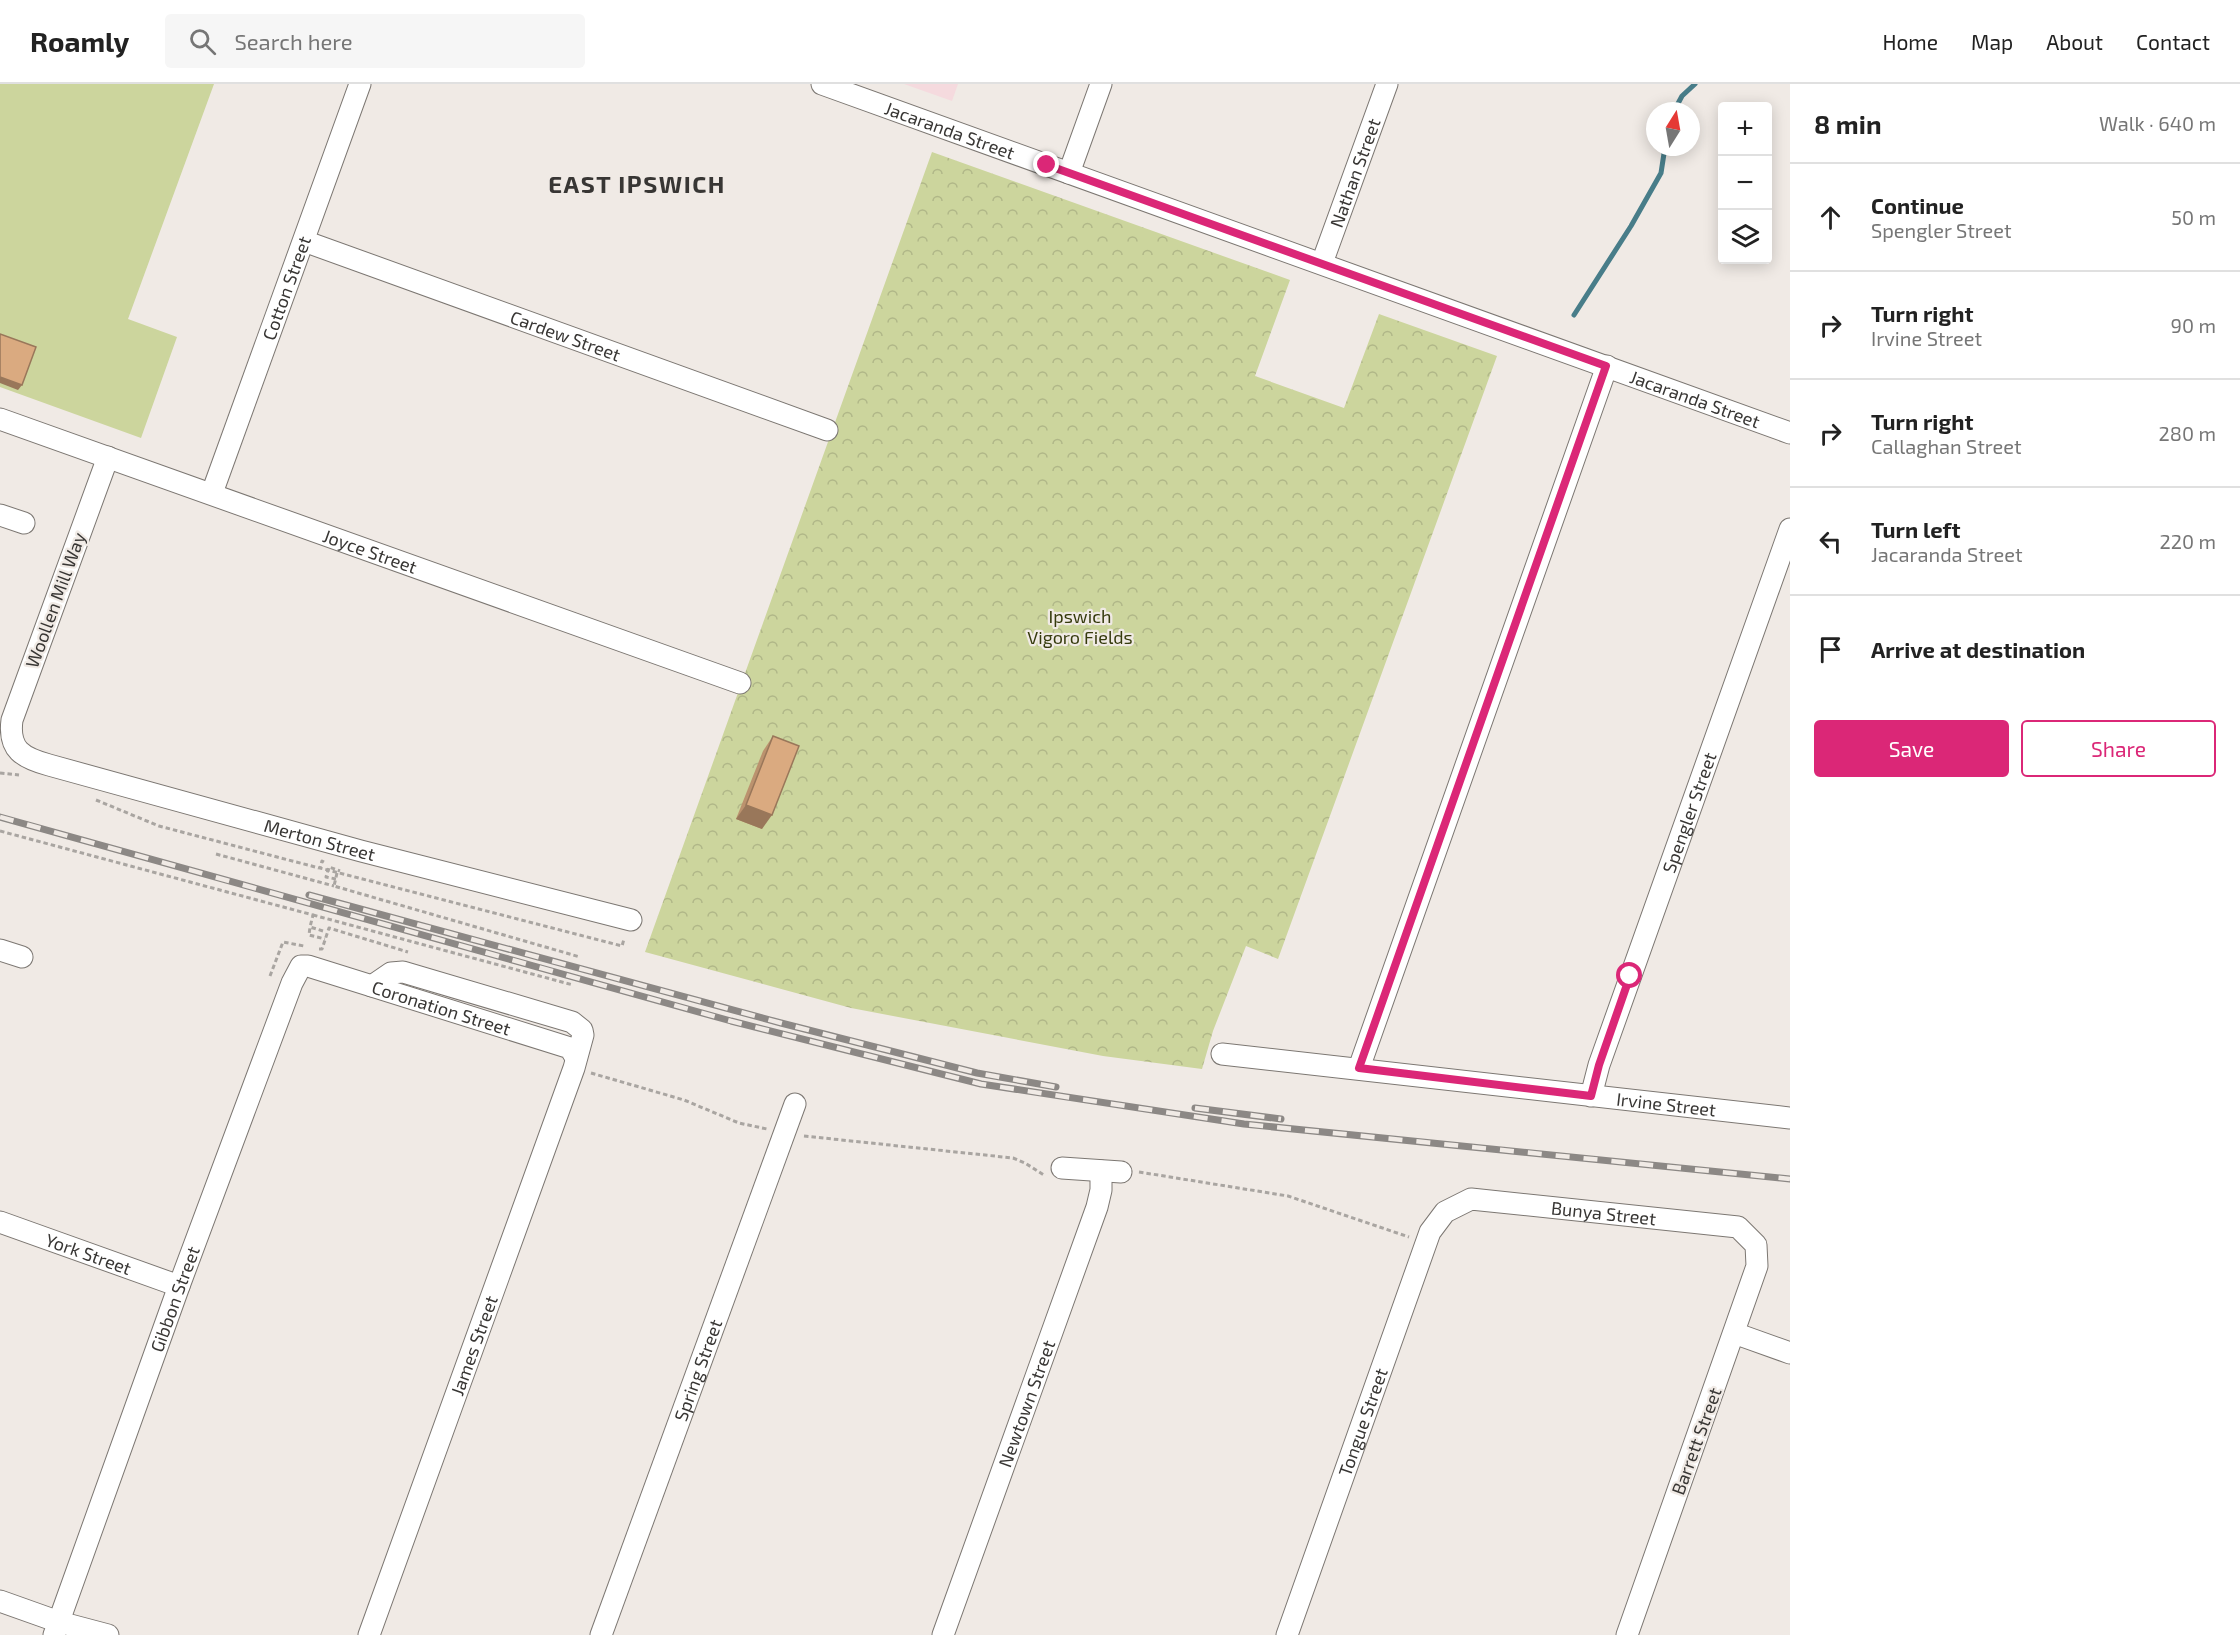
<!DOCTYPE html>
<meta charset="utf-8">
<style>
:root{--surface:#fff;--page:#f6f6f6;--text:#222;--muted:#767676;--line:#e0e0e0;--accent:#db2777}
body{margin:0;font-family:"Exo 2",sans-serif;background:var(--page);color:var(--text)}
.controls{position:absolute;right:18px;top:18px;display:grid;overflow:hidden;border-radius:6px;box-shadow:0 3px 15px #0003}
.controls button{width:54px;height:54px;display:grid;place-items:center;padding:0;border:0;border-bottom:2px solid var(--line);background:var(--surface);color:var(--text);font:30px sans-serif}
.compass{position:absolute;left:1646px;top:18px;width:54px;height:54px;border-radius:50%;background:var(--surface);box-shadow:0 3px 15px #0003;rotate:11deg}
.stop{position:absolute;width:18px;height:18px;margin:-14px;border:4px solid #db2777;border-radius:50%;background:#fff}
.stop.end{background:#db2777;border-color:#fff;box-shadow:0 2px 6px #0008}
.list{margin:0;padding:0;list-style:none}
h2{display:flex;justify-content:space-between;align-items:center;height:78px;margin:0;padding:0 24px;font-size:26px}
h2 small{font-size:20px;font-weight:400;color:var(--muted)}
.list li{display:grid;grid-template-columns:39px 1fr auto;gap:18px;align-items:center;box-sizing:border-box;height:108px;padding:0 24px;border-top:2px solid var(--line)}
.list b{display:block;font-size:22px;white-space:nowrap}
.list p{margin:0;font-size:20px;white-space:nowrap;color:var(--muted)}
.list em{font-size:20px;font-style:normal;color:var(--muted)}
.actions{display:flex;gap:12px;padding:18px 24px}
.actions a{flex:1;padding:14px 0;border:2px solid var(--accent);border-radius:6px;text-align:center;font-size:21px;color:var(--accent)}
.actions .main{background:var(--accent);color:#fff}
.icon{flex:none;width:33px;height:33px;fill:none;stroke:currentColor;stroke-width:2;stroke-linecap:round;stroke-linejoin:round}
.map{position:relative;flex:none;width:1790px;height:1551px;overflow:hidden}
header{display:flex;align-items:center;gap:36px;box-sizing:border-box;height:84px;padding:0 30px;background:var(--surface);border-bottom:2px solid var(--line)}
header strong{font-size:28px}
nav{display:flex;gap:33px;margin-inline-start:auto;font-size:21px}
.search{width:420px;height:54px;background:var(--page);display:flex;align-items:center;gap:15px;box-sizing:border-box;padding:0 21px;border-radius:6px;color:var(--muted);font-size:22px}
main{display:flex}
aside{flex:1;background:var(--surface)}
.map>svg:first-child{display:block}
</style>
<header>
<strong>Roamly</strong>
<div class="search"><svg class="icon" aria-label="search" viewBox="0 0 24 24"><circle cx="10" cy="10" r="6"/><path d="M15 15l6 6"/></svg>Search here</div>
<nav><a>Home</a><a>Map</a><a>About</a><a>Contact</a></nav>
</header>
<main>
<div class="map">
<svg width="1790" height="1551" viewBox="0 0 1790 1551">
<defs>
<pattern id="park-crowns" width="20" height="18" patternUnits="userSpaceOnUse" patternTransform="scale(1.5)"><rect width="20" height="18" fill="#ccd59d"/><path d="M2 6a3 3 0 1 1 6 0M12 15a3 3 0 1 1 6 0" fill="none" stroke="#b0b788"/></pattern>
</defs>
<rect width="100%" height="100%" fill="#f0eae5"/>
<path fill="#f5dade" d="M904 0H958L952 17Z"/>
<path fill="#ccd59d" d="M0 0H214L128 235 177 253 141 354 0 303Z"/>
<path fill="url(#park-crowns)" d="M932 68 1290 196 1255 292 1344 324 1379 230 1497 272 1278 875 1246 862 1213 947 1202 985 1103 972 851 924 645 868Z"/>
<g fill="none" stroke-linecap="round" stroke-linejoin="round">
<g stroke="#487d89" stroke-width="5">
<path d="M1674 27 1682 12 1695 0"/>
<path d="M1574 231 1631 142 1661 89 1665 63"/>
</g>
<defs>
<g id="minor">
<path id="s1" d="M822 0 1790 349"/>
<path d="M1069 89 1101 0"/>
<path id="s2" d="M304 157 827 346"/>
<path id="s3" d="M1322 179 1387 0"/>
<path id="s4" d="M0 335 740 599"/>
<path id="s5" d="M108 373 12 636C8 666 23 674 49 681L361 767 631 836"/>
<path id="s6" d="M212 409 360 0"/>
<path d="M0 431 24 439"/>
<path d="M0 866 22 873"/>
<path id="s7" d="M1222 970 1790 1034"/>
<path d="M1359 984 1607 282"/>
<path id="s8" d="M1591 1012 1599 981 1790 445"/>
<path d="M1062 1084 1121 1088"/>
<path id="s9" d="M0 1138 179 1202"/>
<path d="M1734 1249 1790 1269"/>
<path d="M0 1517 59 1538 108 1551"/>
<path id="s10" d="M54 1551 179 1202 292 899 301 882H308L570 964 576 974"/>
<path id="s11" d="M369 1551 574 984 583 951 582 946 572 938 403 888 391 889 372 902"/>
<path id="s12" d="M601 1551 795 1020"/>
<path id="s13" d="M943 1551 1097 1123 1101 1106V1087"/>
<path id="s14" d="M1287 1551 1430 1148 1445 1128 1471 1115 1738 1143 1756 1161 1757 1182 1627 1551"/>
</g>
</defs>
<use href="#minor" stroke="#7c7772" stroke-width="23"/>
<g stroke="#a9a5a1" stroke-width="3" stroke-dasharray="4.5 3" stroke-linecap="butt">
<path d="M0 689 19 691"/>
<path d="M96 716 159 742 319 784"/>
<path d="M0 747 313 831 310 843"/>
<path d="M216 770 334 802"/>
<path d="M324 778 322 777 320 784 622 862 624 855"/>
<path d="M337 789 334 802 580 873"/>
<path d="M313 831 573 901"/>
<path d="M323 847 310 843 309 851 325 855"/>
<path d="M319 865H322L329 844 408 868"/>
<path d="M270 892 283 858 304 862"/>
<path d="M591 989 684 1016 739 1039 767 1045"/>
<path d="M804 1052 1013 1074 1025 1079 1044 1091"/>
<path d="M1139 1088 1288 1112 1409 1153"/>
</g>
<use href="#minor" stroke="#fff" stroke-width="21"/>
<defs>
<g id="rail">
<path d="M0 733 731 937 981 1000 1244 1040 1790 1095"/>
<path d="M309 811 781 939 977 989 1056 1003"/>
<path d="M1195 1024 1281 1035"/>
</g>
</defs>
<use href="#rail" stroke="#8c8885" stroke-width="7"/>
<use href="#rail" stroke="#f0eae5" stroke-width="4.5" stroke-dasharray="14" stroke-linecap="butt"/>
<path stroke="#a9a5a1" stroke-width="3" stroke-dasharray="4.5 3" stroke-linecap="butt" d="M336 795 326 793 329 783 340 787"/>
</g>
<path fill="#bb926e" d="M773 652 762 745 736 735 763 667Z"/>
<g fill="#99775a">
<path d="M0 293 22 301 18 306 0 299Z"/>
<path d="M746 721 772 731 762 745 736 735Z"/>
</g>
<g fill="#daaa80" stroke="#99775a" stroke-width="1.5">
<path d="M0 250 36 263 22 301 0 293Z"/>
<path d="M773 652 799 662 772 731 746 721Z"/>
</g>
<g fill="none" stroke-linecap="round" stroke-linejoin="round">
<path stroke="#db2777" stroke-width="8" d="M1047 81 1606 282 1359 984 1591 1012 1599 981 1630 892"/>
</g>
<g text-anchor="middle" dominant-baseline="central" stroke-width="4.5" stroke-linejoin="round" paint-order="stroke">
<g font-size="18" fill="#383634" stroke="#f0eae5">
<text stroke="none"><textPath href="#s1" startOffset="136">Jacaranda Street</textPath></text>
<text stroke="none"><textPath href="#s3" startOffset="96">Nathan Street</textPath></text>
<text stroke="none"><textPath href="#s6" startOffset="218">Cotton Street</textPath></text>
<text stroke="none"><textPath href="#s2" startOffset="278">Cardew Street</textPath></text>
<text stroke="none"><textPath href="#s1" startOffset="928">Jacaranda Street</textPath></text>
<text stroke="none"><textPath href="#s4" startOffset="393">Joyce Street</textPath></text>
<text transform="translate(55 516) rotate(-70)">Woollen Mill Way</text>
<text stroke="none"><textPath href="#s8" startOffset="300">Spengler Street</textPath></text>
<text stroke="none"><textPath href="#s5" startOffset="627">Merton Street</textPath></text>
<text stroke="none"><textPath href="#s10" startOffset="860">Coronation Street</textPath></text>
<text stroke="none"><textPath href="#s7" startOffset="447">Irvine Street</textPath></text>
<text stroke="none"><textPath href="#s14" startOffset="615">Bunya Street</textPath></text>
<text stroke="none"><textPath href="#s9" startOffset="94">York Street</textPath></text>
<text stroke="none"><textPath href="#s10" startOffset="357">Gibbon Street</textPath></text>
<text stroke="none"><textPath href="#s11" startOffset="308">James Street</textPath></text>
<text stroke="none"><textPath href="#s12" startOffset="282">Spring Street</textPath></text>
<text stroke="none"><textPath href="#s13" startOffset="246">Newtown Street</textPath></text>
<text stroke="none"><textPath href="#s14" startOffset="226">Tongue Street</textPath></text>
<text transform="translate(1696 1357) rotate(-70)">Barrett Street</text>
</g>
<g font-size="18" fill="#353a0c" stroke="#f0eae5">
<text x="1080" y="532">Ipswich<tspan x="1080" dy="21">Vigoro Fields</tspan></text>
</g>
<g font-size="24" font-weight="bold" letter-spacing="1.5" fill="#383634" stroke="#f0eae5">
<text x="637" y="99">EAST IPSWICH</text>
</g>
</g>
</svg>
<div class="controls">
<button>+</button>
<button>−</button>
<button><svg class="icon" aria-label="layers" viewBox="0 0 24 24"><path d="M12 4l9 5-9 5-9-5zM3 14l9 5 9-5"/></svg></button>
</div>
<svg class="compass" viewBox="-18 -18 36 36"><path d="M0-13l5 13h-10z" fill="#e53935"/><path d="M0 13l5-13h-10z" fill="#767676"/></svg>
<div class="stop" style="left:1630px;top:892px"></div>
<div class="stop end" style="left:1047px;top:81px"></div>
</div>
<aside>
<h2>8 min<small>Walk · 640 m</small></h2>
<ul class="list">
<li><svg class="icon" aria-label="ahead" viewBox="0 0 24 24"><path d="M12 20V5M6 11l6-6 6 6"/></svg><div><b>Continue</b><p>Spengler Street</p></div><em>50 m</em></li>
<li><svg class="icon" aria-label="right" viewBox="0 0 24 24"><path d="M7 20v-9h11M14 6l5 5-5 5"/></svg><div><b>Turn right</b><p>Irvine Street</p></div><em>90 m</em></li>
<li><svg class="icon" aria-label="right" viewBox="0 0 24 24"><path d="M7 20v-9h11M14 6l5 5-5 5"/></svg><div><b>Turn right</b><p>Callaghan Street</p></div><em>280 m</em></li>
<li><svg class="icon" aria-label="left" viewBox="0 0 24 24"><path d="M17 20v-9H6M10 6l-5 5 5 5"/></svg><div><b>Turn left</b><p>Jacaranda Street</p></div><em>220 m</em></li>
<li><svg class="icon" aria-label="arrive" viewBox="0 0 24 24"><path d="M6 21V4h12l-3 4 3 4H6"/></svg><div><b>Arrive at destination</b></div></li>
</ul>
<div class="actions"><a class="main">Save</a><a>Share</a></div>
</aside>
</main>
